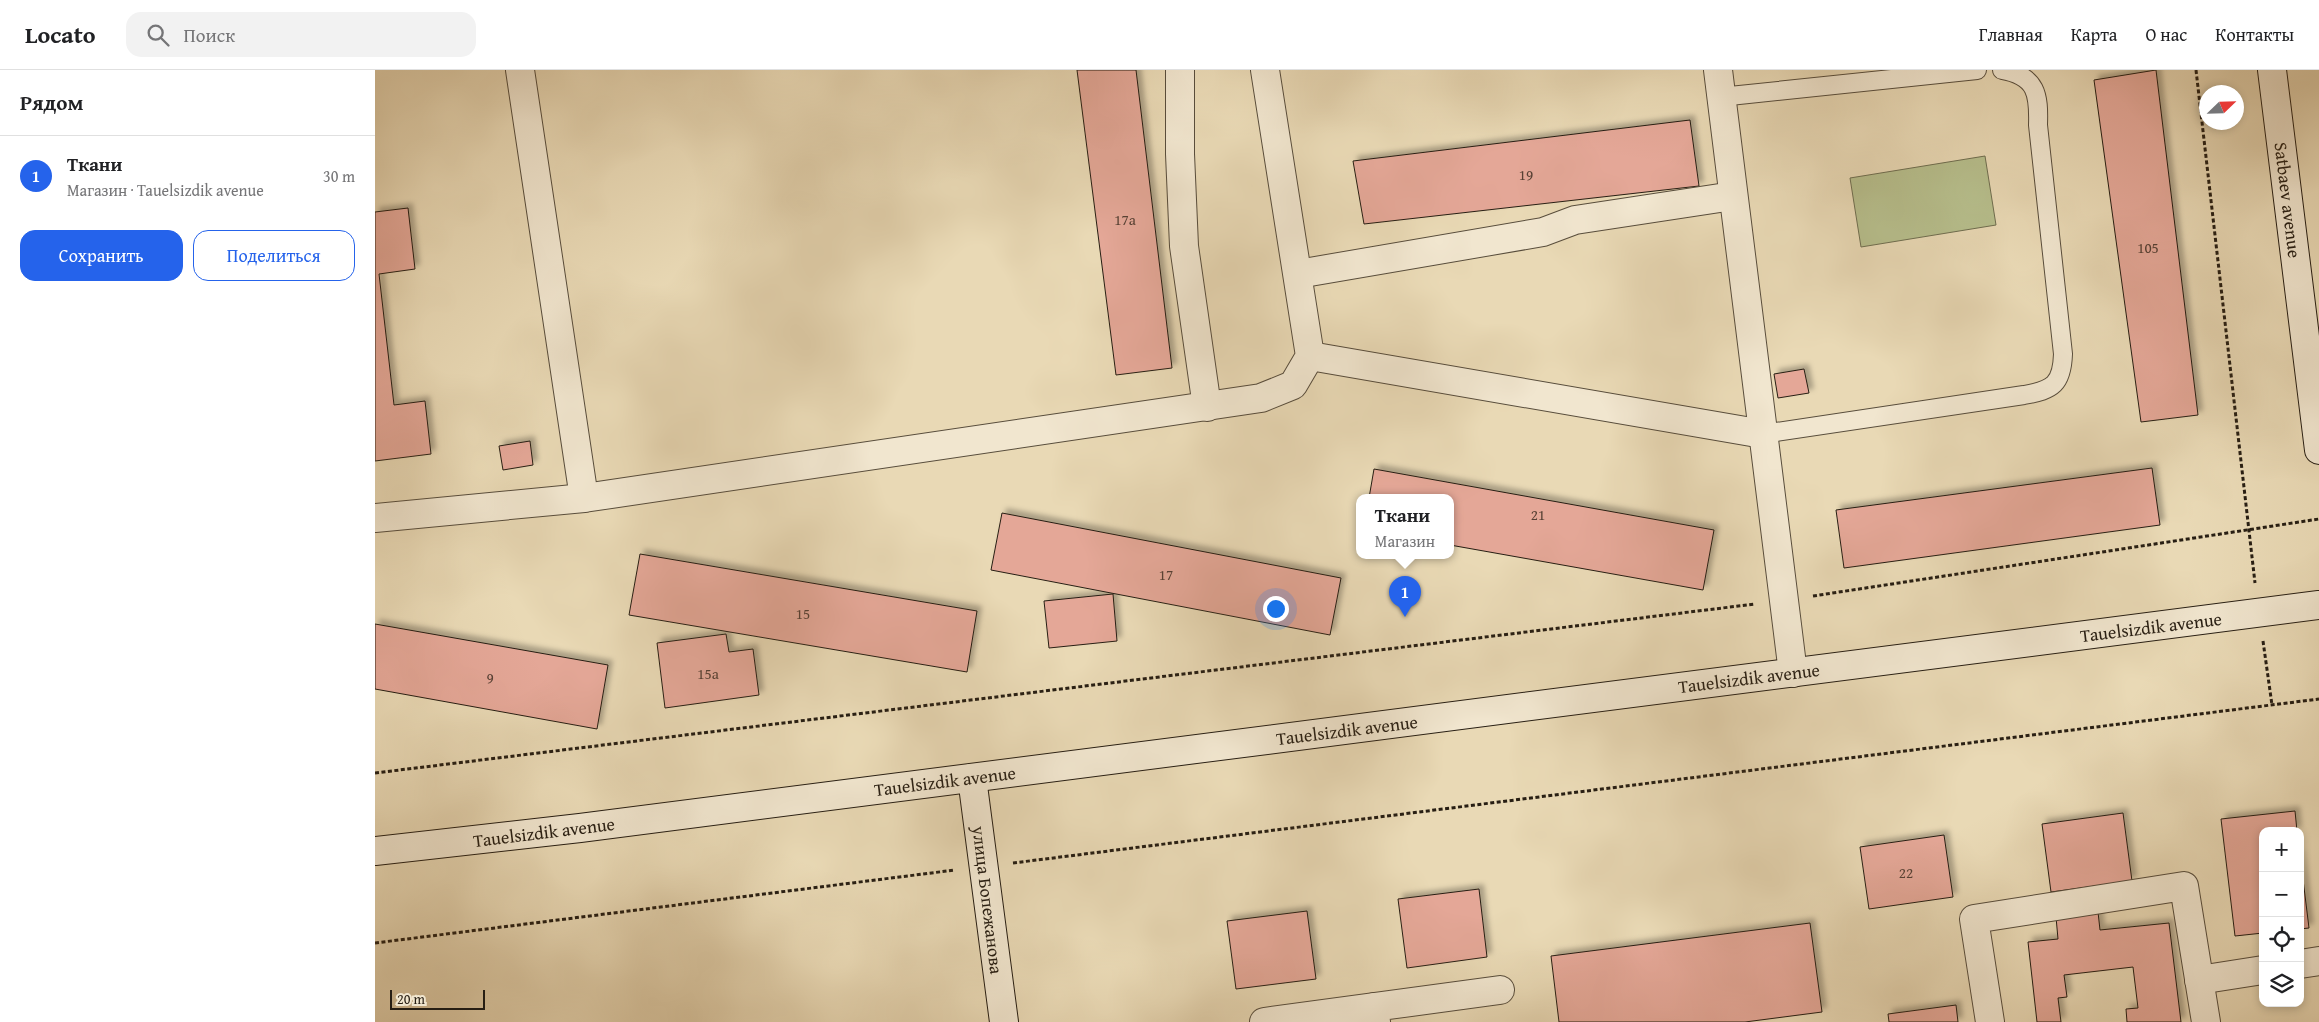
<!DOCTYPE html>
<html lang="ru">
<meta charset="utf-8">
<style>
:root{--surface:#fff;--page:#f2f2f2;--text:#202124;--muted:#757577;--line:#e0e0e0;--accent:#2563eb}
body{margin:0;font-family:"Gentium Book Plus",serif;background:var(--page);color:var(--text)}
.controls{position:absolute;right:15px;bottom:15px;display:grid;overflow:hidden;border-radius:10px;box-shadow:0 2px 8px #0003}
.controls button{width:45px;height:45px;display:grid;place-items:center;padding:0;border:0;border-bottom:1px solid var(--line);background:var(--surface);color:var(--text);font:25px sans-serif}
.compass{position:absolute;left:1824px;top:15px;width:45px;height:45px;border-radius:50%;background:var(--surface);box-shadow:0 2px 8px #0003;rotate:67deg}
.scale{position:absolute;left:15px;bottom:12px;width:95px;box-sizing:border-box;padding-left:5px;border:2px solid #271e13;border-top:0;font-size:14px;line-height:18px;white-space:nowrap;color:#271e13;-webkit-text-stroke:4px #f1e6cf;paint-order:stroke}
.you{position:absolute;left:900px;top:538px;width:18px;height:18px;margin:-12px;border:4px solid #fff;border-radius:50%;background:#1a73e8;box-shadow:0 0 0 8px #1a73e833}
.badge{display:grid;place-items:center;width:32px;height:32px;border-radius:50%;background:var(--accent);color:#fff;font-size:16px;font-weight:700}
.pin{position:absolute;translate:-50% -41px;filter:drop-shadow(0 1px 2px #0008)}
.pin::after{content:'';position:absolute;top:26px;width:18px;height:15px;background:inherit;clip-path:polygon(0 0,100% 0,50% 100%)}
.popup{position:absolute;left:981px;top:424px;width:98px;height:65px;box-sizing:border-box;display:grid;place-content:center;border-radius:10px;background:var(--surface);filter:drop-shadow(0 1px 4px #0005);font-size:16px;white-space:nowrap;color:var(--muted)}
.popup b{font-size:19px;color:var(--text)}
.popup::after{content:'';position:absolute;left:50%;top:100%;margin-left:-10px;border:10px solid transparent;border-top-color:var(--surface)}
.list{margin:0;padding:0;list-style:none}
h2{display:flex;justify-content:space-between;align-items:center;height:65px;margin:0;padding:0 20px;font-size:21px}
h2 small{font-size:16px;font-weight:400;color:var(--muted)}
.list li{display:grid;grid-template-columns:32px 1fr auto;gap:15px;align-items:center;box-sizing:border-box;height:80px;padding:0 20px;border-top:1px solid var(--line)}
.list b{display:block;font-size:19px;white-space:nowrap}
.list p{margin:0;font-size:16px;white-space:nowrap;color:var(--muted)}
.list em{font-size:16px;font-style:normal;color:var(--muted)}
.actions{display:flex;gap:10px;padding:15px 20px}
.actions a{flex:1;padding:11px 0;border:1px solid var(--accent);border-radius:15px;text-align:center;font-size:18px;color:var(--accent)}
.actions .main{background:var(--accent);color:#fff}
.icon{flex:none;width:28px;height:28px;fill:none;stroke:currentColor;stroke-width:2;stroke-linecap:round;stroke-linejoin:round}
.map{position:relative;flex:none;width:1944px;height:952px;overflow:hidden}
header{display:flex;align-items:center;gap:30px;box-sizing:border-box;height:70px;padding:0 25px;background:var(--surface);border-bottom:1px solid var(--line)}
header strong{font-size:24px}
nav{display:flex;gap:28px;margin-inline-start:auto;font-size:18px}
.search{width:350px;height:45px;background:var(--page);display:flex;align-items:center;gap:12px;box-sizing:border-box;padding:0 18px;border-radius:15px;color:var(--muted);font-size:19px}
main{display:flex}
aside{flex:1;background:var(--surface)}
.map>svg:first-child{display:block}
</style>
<header>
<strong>Locato</strong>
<div class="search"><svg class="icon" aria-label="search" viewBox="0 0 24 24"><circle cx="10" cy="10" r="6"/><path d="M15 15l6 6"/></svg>Поиск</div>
<nav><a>Главная</a><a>Карта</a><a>О нас</a><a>Контакты</a></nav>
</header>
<main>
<aside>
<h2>Рядом<small></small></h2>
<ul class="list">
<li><span class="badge">1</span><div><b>Ткани</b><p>Магазин · Tauelsizdik avenue</p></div><em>30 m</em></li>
</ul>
<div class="actions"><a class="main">Сохранить</a><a>Поделиться</a></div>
</aside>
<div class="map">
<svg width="1944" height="952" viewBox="0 0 1944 952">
<defs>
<filter id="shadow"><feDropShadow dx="4.5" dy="-4.5" stdDeviation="2.5" flood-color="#0004"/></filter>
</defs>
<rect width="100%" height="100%" fill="#e9d9b5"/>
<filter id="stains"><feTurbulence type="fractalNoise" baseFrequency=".004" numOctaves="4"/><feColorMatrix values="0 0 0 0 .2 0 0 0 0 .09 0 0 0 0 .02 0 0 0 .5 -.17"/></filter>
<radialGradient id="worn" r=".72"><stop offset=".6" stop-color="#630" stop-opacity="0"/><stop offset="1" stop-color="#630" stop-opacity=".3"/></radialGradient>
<path fill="#b7bf8d" stroke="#6f6e50" d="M1610 86 1621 155 1486 177 1475 108Z"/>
<g fill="#e4a797" stroke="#271e13" filter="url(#shadow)">
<path d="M702 0H761L797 298 741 305Z"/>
<path d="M1781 0 1823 345 1766 352 1719 10Z"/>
<path d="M1315 50 1324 116 989 154 978 91Z"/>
<path d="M33 138 40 199 4 204 19 335 50 331 56 384 0 391V142Z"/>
<path d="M1429 299 1434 323 1403 328 1399 304Z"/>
<path d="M155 371 158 395 128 400 124 376Z"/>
<path d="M1777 398 1785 455 1469 498 1461 440Z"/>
<path d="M999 399 1339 460 1328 520 1075 475V428H994Z"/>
<path d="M627 443 966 508 955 565 616 500Z"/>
<path d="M265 484 602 541 592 602 254 545Z"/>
<path d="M738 524 742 571 674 578 669 531Z"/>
<path d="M0 554 233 595 222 659 0 619Z"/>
<path d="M351 564 354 582 378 579 384 625 290 638 282 573Z"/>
<path d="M1920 741 1922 761H1888V863L1860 866 1846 749Z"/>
<path d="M1748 743 1757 811 1676 822 1667 754Z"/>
<path d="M1569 765 1578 827 1494 839 1485 777Z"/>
<path d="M1925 785 1934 858 1925 859Z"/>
<path d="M1104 819 1112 887 1032 898 1023 829Z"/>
<path d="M932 841 941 909 861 919 852 851Z"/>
<path d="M1723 842 1725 860 1794 853 1806 952H1752L1751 939 1763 938 1758 897 1689 905 1692 927 1683 928 1686 952H1662L1653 872 1683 869 1681 847Z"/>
<path d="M1435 853 1447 942 1370 952H1184L1176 886Z"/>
<path d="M1581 935 1583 952H1514L1513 944Z"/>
</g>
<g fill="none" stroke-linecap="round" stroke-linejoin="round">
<defs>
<g id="lane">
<path d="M1345 27 1602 0"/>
<path d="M1388 364 1649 325C1678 320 1687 314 1688 284L1663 55C1664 25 1662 6 1627 0"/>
</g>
<g id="street">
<path d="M145 0 209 428"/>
<path d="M805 0V84L809 176 832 337"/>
<path d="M1343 0 1418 603"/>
<path d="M923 204 1168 162 1200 150 1358 126"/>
<path d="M935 286 1388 364"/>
<path d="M0 448 209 428 886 328 918 315 935 286 890 0"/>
<path d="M1925 894 1944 891"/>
<path d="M1824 910 1888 900"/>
<path d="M889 952 999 937"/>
<path d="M1001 952 999 937 1125 920"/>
<path d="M1615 952 1599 849 1809 816 1831 952"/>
</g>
<g id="secondary">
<path d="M1897 0 1944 380"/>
<path d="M597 708 629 952"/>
<path d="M0 781 205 758 1944 535"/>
</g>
</defs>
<use href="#lane" stroke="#584d3c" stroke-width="20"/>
<use href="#street" stroke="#584d3c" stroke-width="30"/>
<use href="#secondary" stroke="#271e13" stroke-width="30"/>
<g stroke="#271e13" stroke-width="3" stroke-dasharray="4 2.5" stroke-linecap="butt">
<path d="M1821 0 1880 513"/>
<path d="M1438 526 1944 449"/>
<path d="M1888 571 1897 635"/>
<path d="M0 703 1380 534"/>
<path d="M638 793 1944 629"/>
<path d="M0 873 580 800"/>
</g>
<use href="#lane" stroke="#f1e6cf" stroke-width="18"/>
<use href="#street" stroke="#f1e6cf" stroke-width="28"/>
<use href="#secondary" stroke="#f1e6cf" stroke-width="28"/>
</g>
<g text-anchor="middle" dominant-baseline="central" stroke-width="4" stroke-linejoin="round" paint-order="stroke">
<g font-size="15" fill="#564034">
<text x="1151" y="104">19</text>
<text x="750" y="149">17а</text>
<text x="1773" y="177">105</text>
<text x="1163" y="444">21</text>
<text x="791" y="504">17</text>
<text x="428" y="543">15</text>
<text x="333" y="603">15а</text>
<text x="115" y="607">9</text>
<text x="1531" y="802">22</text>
</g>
<g font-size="18" fill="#271e13" stroke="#f1e6cf">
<text transform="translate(1913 130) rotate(83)">Satbaev avenue</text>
<text transform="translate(1776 557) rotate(-7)">Tauelsizdik avenue</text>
<text transform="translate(1374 608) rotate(-7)">Tauelsizdik avenue</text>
<text transform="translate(972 660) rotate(-7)">Tauelsizdik avenue</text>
<text transform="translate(570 711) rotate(-7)">Tauelsizdik avenue</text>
<text transform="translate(169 762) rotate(-7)">Tauelsizdik avenue</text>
<text transform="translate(613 830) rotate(83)">улица Бопежанова</text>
</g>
</g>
<rect width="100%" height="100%" filter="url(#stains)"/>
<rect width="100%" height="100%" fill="url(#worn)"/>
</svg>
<div class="controls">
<button>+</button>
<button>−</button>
<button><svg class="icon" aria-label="locate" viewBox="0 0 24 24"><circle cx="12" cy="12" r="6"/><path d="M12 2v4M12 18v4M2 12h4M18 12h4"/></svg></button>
<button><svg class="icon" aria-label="layers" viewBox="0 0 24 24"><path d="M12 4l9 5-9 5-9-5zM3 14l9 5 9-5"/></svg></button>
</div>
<svg class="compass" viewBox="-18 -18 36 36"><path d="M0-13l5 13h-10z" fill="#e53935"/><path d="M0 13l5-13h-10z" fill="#757577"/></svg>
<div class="scale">20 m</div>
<div class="you"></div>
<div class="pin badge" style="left:1030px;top:547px">1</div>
<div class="popup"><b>Ткани</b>Магазин</div>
</div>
</main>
